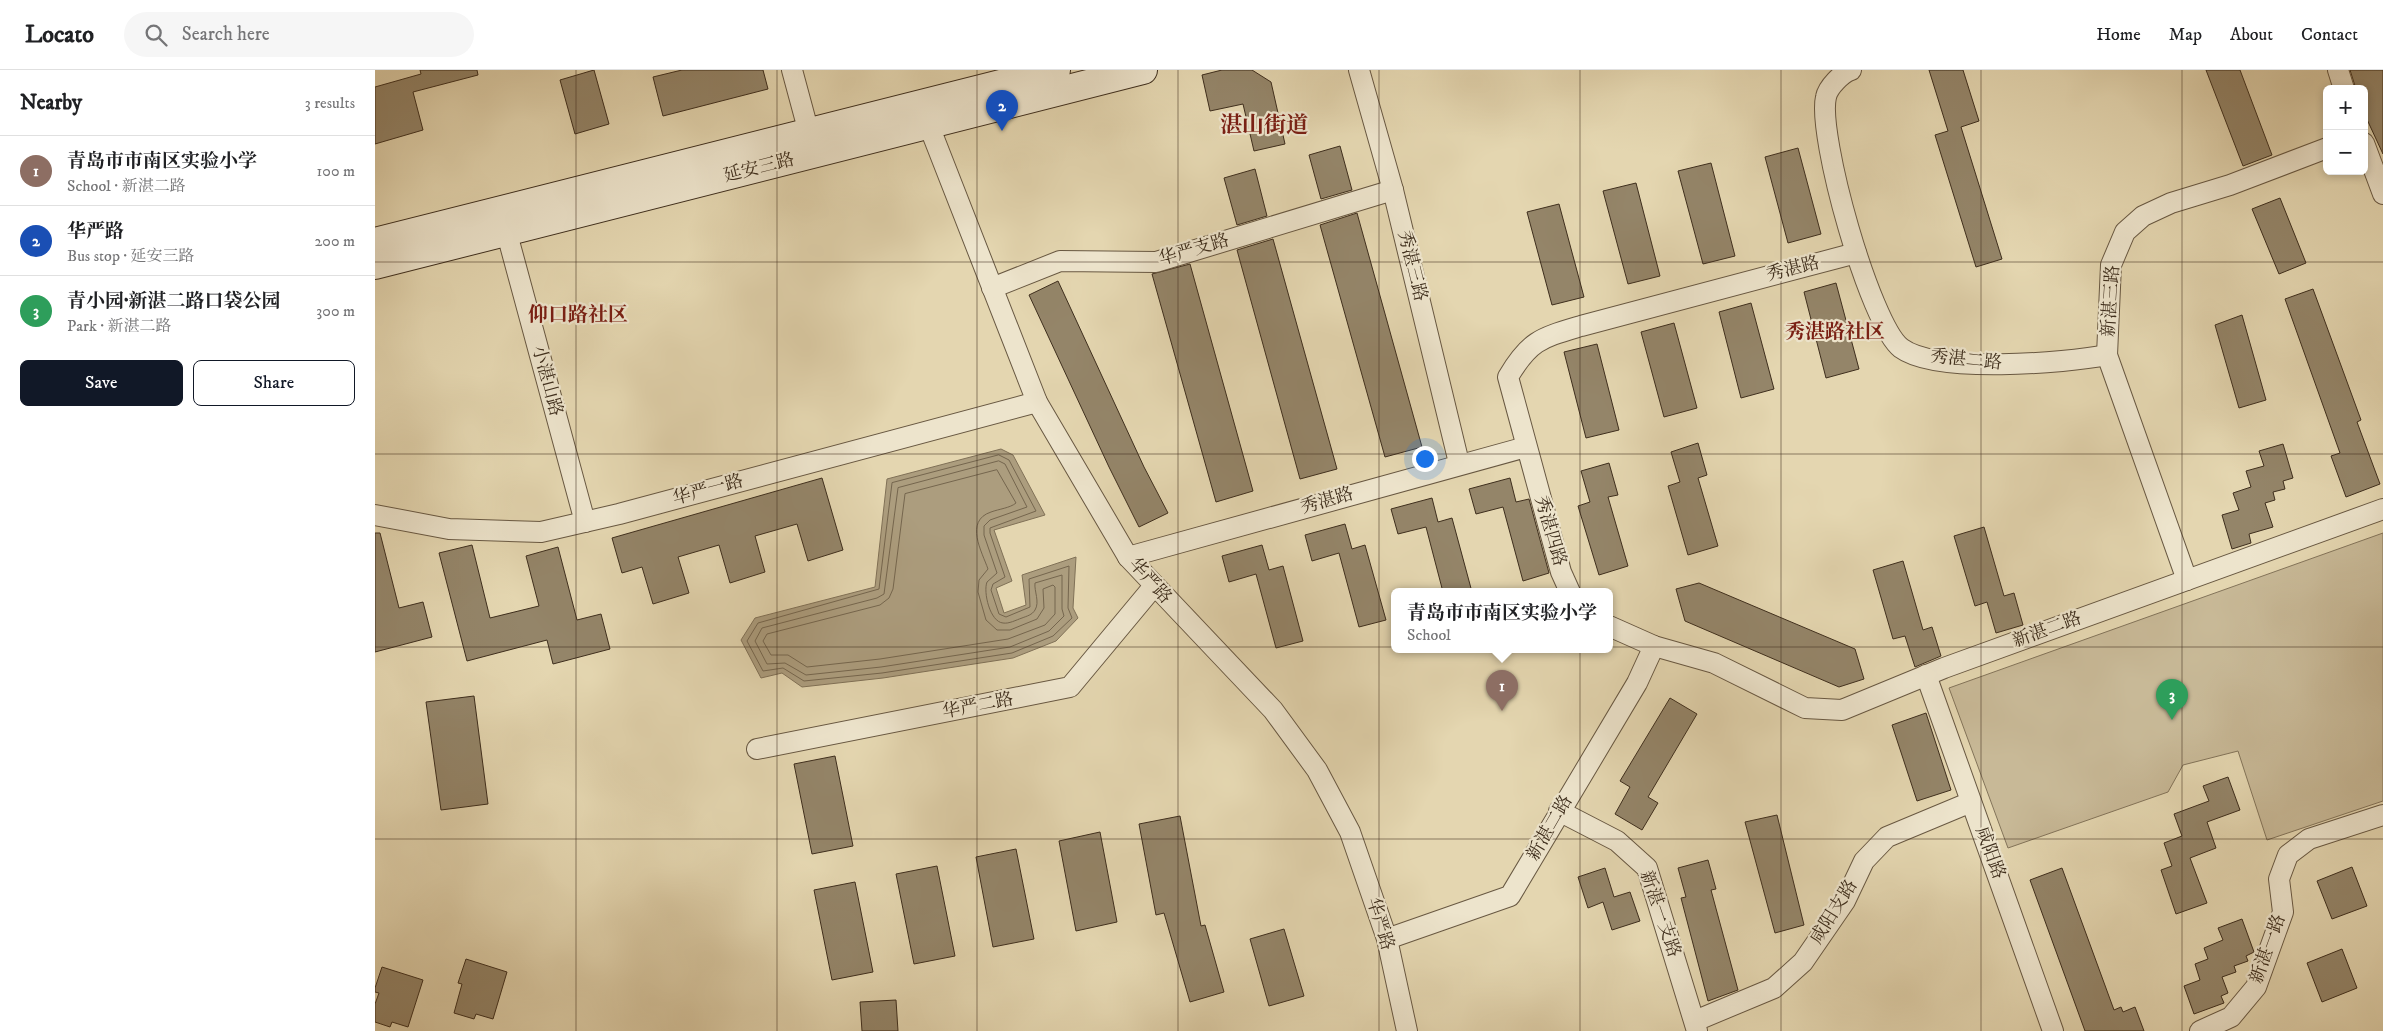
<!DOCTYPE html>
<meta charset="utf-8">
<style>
:root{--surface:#fff;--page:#f6f6f6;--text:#202124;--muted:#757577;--line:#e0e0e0;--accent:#111827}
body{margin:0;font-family:"IM FELL DW Pica","Noto Serif SC",serif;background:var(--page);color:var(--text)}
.controls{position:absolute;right:15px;top:15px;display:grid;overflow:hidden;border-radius:8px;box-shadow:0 2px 8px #0003}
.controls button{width:45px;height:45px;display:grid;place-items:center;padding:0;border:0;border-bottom:1px solid var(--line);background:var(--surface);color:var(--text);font:25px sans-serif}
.you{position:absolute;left:1049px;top:388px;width:18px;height:18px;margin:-12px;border:4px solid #fff;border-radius:50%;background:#1a73e8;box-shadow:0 0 0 8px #1a73e833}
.badge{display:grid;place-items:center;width:32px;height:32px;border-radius:50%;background:var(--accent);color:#fff;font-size:16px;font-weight:700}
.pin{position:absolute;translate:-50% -41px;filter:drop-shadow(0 1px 2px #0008)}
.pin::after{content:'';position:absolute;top:26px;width:18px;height:15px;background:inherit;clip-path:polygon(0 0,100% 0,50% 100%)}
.popup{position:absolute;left:1016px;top:518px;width:222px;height:65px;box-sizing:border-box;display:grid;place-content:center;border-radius:8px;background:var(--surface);filter:drop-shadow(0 1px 4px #0005);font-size:16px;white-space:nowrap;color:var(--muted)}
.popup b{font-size:19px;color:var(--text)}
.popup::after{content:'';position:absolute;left:50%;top:100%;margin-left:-10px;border:10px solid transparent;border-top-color:var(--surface)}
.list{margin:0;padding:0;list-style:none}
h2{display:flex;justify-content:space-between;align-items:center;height:65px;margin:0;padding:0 20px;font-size:21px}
h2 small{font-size:16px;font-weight:400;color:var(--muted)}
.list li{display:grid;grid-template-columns:32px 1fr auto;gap:15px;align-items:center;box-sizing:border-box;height:70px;padding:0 20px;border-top:1px solid var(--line)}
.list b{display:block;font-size:19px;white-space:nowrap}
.list p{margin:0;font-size:16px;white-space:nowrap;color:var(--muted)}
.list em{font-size:16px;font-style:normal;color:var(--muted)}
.actions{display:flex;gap:10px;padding:15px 20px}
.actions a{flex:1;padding:11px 0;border:1px solid var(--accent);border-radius:8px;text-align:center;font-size:18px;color:var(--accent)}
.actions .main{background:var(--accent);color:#fff}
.icon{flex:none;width:28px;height:28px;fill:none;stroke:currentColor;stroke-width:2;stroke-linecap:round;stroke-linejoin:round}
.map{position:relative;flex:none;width:2008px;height:961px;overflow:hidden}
header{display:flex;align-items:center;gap:30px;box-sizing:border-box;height:70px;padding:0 25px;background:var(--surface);border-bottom:1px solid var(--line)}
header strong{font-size:24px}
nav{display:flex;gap:28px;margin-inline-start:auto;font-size:18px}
.search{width:350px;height:45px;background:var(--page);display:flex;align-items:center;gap:12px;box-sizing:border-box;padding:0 18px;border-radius:28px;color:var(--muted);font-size:19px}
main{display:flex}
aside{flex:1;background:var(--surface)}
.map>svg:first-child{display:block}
</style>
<header>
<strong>Locato</strong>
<div class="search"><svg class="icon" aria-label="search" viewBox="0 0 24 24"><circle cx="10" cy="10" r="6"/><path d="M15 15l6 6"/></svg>Search here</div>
<nav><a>Home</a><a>Map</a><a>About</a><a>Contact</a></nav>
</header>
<main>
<aside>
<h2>Nearby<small>3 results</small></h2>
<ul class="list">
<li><span class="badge" style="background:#8d6e63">1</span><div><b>青岛市市南区实验小学</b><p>School · 新湛二路</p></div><em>100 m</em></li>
<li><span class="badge" style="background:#1a4fb4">2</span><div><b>华严路</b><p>Bus stop · 延安三路</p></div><em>200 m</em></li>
<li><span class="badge" style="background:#2e9e5b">3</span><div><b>青小园·新湛二路口袋公园</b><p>Park · 新湛二路</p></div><em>300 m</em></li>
</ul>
<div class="actions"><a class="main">Save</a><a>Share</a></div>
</aside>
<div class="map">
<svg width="2008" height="961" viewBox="0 0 2008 961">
<rect width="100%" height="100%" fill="#e4d6b0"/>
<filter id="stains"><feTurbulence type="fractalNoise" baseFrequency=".004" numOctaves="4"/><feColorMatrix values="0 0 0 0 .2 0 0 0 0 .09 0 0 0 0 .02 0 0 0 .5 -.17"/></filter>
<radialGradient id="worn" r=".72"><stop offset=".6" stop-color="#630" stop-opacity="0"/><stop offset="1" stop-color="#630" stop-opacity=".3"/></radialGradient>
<path fill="#c8b997" stroke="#83745a" d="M2008 463V731L1892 770 1863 681 1808 695 1793 722 1633 778 1574 618Z"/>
<path fill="#ac9d7e" stroke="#807157" d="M626 379 638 385 670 445 619 460 637 511 621 518 629 543 651 535 647 505 701 487 698 538 703 548 681 571 638 588 508 608 427 617 407 603 386 608 366 570 380 548 500 517 512 409Z"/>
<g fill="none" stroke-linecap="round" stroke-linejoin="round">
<g stroke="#75664e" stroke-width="1">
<path d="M624 385 634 390 661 441 615 458V463L630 507 618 514 616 520 624 544 631 547 655 537 654 509 694 496 693 538 697 548 678 566 637 583 507 603 429 611 408 598 388 601 372 571 383 553 504 519 517 413Z"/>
<path d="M624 391 630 394 652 437 615 450 609 456V465L622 503 612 512C608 522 615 552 628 553 634 554 641 550 647 548 652 546 657 545 660 540 665 532 659 521 660 513L687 505V539L689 546 674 561 635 577 506 597 431 605 410 593 392 594 380 571 387 558 502 528 509 524 523 418Z"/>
<path d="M622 400 641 433C635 438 624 439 616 442 589 451 607 482 613 499L604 510 603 522 611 550 622 560H635L662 549 669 538 668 519 678 515 680 517V544L670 555 633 569 505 589 432 597 413 585H396L388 571 392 564 505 535 514 528 518 519 530 424Z"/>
</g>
</g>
<g fill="#948569" stroke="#3e2e1d">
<path d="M45 0H102L103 5 38 22 48 60 0 74V17L46 4Z"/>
<path d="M219 0 234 54 200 64 185 10Z"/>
<path d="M307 0H388L393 19 288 46 278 7Z"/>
<path d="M847 0H877L896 12 910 74 879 81 868 34 835 41 827 5Z"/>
<path d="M1554 0H1588L1604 51 1586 57 1627 189 1601 197 1560 65 1573 61Z"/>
<path d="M1831 0H1865L1897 85 1868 96Z"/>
<path d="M1975 0H2008V84L1989 43V19H1981Z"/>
<path d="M965 76 977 120 946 129 934 85Z"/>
<path d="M1423 78 1446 164 1413 173 1390 87Z"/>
<path d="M1336 93 1360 186 1328 194 1303 101Z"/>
<path d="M880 99 892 146 862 155 849 108Z"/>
<path d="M1261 113 1285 206 1253 214 1228 121Z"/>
<path d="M1905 128 1931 193 1904 204 1877 139Z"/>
<path d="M1184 134 1209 227 1177 235 1152 142Z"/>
<path d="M982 143 1047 377 1010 387 945 155Z"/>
<path d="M898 169 962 399 925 409 862 180Z"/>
<path d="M815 194 878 421 841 432 777 204Z"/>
<path d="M683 211 769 397 793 443 764 457 734 397 654 225Z"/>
<path d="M1461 213 1484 299 1451 308 1429 222Z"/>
<path d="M1938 219 1986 350 1982 352 2005 414 1971 427 1956 386 1965 383 1910 229Z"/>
<path d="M1376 233 1399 319 1366 328 1344 242Z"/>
<path d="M1867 245 1891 330 1864 338 1840 255Z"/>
<path d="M1299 253 1322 338 1289 347 1266 262Z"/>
<path d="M1222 274 1244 360 1211 368 1189 282Z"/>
<path d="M1323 373 1332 405 1323 408 1343 476 1313 485 1293 416 1305 412 1296 382Z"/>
<path d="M1908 374 1918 408 1908 411 1910 419 1898 422 1900 430 1890 433 1898 457 1874 464 1876 473 1857 479 1847 445 1864 440 1858 423 1876 417 1871 401 1889 396 1884 381Z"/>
<path d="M1234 393 1243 425 1233 427 1253 496 1224 505 1203 436 1215 432 1206 401Z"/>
<path d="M447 408 468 480 433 491 422 454 380 466 390 502 355 513 344 475 303 487 314 523 278 534 267 497 247 503 237 468Z"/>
<path d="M1135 408 1141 432 1154 429 1174 503 1148 511 1128 437 1101 444 1094 419Z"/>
<path d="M1057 428 1063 452 1077 448 1097 522H1068L1051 457 1023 464 1016 439Z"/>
<path d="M970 454 977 479 990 475 1011 550 984 557 964 483 937 491 930 465Z"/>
<path d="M1609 457 1629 526 1639 523 1648 555 1621 563 1612 532 1600 536 1579 466Z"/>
<path d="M0 463H5L24 538 48 532 57 567 0 582Z"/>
<path d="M97 475 115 548 164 536 151 486 183 477 202 550 226 544 235 579 178 594 172 570 92 591 64 483Z"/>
<path d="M887 475 894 500 908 496 928 571 901 578 881 504 854 512 847 486Z"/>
<path d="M1528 491 1548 560 1557 557 1566 586 1540 597 1530 566 1518 569 1498 500Z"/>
<path d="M1324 513 1480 579 1489 609 1464 617 1310 551 1301 519Z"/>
<path d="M99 626 113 734 66 740 51 632Z"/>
<path d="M1295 628 1322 644 1273 727 1283 733 1267 760 1240 744 1255 717 1245 711Z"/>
<path d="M1551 643 1576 720 1542 731 1517 655Z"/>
<path d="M460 686 478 776 437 784 419 694Z"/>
<path d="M1853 707 1865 740 1832 752 1841 778 1815 788 1832 833 1801 844 1786 800 1797 796 1789 773 1807 766 1799 744 1834 731 1828 716Z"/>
<path d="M1402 745 1429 855 1400 863 1370 752Z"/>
<path d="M805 746 826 856 830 855 849 922 815 932 789 843 781 845 764 754Z"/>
<path d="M725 762 742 852 701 861 684 771Z"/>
<path d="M641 779 659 869 618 877 601 787Z"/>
<path d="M1333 790 1341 819 1336 820 1363 920 1333 931 1306 828 1311 827 1303 798Z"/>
<path d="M562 796 580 886 539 894 521 804Z"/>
<path d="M1977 797 1992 836 1957 849 1942 811Z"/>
<path d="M1230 798 1239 827 1255 822 1265 851 1237 860 1228 832 1213 838 1203 807Z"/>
<path d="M1687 798 1739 940 1746 937 1748 942 1760 937 1769 961H1710L1655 810Z"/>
<path d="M480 812 498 902 457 910 439 820Z"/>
<path d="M1867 849 1879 882 1871 886 1873 891 1859 896 1861 902 1847 907 1853 923 1846 926 1849 933 1819 944 1809 916 1825 910 1820 894 1833 889 1829 878 1848 870 1843 858Z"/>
<path d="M909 859 929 926 894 936 875 869Z"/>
<path d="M1967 879 1982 918 1947 932 1932 893Z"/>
<path d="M91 889 132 902 118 949 101 944 99 949 79 943 87 914 83 913Z"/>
<path d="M7 897 48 910 33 957 17 952 15 957 0 952V934L4 923 0 922V918Z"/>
<path d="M521 930 523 961H487L485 932Z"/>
</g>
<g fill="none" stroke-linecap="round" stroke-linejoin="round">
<defs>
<g id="street">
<path d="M417 0 434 63"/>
<path d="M984 0 1018 120 1084 393"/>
<path d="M1476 0C1467 3 1453 17 1451 27 1442 65 1495 254 1526 278 1561 304 1690 293 1732 285"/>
<path d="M1963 0 1969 19"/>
<path d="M549 43 662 332 753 487 898 640 942 700 975 762 1012 869 1032 961"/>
<path d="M1989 73 2008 124"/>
<path d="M128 149 210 452"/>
<path d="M617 218 685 191 781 192 1018 120"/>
<path d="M0 445 74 459 166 462 244 444 662 332"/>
<path d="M753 487 1151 377"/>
<path d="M1812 510 1732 285 1736 195 1750 162 1768 146 1796 133 1855 115 1952 78"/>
<path d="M1195 522 1186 502 1133 307C1155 270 1166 268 1206 256L1481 183"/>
<path d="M1234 556 1279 576 1339 593 1430 638 1467 640 1569 598 2008 439"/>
<path d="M1551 605 1678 961"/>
<path d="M382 679 695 617 779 516"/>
<path d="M1184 741 1242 771 1272 798 1322 961"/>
<path d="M1012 869 1135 826 1262 613 1279 576"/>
<path d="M1320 951 1399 918 1428 892 1470 831 1489 791 1512 767 1596 732"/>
<path d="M1825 961 1856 947 1881 917 1908 842 1904 809 1913 785 1934 769 2008 745"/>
</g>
<g id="secondary">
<path d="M0 172 681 0"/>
<path d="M0 195 768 0"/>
</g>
</defs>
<use href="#street" stroke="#685842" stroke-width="22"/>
<use href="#secondary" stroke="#3e2e1d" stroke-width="30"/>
<use href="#street" stroke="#ede4cc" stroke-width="20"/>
<use href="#secondary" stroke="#ede4cc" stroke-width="28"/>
</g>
<path fill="none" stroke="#3e2e1d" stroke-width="1" stroke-opacity="0.55" d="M201 0V961M402 0V961M602 0V961M803 0V961M1004 0V961M1205 0V961M1406 0V961M1606 0V961M1807 0V961M0 192H2008M0 384H2008M0 577H2008M0 769H2008"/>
<g text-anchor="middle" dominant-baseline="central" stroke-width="4.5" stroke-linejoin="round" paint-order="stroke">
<g font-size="18" fill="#3e2e1d" stroke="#ede4cc">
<text transform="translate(384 98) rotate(-14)">延安三路</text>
<text transform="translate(819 180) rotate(-16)">华严支路</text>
<text transform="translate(1037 196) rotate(76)">秀湛三路</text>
<text transform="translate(1418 199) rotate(-14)">秀湛路</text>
<text transform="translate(1736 231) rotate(-86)">新湛三路</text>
<text transform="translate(1591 290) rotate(6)">秀湛二路</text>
<text transform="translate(172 311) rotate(75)">小湛山路</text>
<text transform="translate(333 420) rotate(-15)">华严一路</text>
<text transform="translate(952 431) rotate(-16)">秀湛路</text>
<text transform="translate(1175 461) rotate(74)">秀湛四路</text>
<text transform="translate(775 511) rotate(48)">华严路</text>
<text transform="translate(1672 560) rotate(-20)">新湛二路</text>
<text transform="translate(603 636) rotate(-11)">华严二路</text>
<text transform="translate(1175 758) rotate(-60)">新湛二路</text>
<text transform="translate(1615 783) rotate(70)">咸阳路</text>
<text transform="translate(1459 842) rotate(-58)">咸阳支路</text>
<text transform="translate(1285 844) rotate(71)">新湛一支路</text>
<text transform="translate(1005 854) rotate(73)">华严路</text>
<text transform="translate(1893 879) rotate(-70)">新湛一路</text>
</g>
<g font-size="20" font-weight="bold" fill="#7a1f14" stroke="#ede4cc">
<text x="203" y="245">仰口路社区</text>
<text x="1460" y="262">秀湛路社区</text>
</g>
<g font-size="22" font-weight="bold" fill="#7a1f14" stroke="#ede4cc">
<text x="889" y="55">湛山街道</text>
</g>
</g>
<rect width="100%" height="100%" filter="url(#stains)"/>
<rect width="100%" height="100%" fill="url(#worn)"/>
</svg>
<div class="controls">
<button>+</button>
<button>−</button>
</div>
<div class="you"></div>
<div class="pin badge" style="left:1127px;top:641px;background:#8d6e63">1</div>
<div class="popup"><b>青岛市市南区实验小学</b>School</div>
<div class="pin badge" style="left:627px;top:61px;background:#1a4fb4">2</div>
<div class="pin badge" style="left:1797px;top:650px;background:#2e9e5b">3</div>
</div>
</main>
